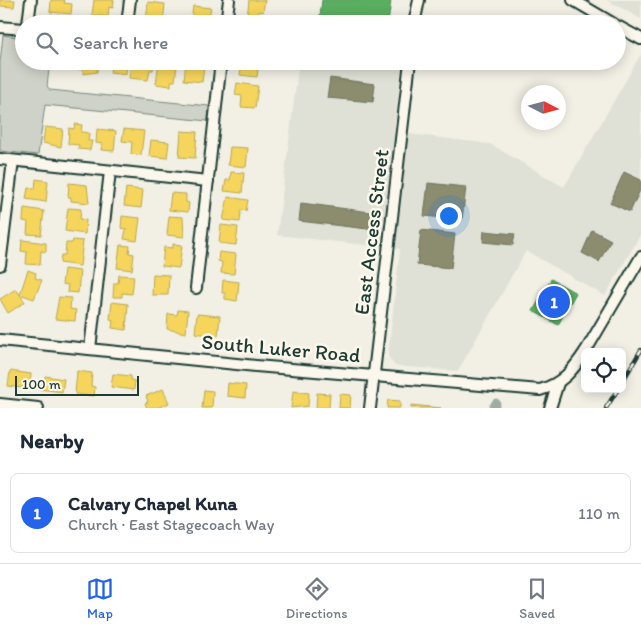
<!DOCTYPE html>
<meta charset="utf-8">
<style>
:root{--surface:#fff;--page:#f6f6f7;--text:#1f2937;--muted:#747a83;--line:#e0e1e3;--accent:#2563eb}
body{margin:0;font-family:Itim,sans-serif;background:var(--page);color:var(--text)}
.controls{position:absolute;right:15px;bottom:15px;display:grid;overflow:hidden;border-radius:8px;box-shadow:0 2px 12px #0003}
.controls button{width:45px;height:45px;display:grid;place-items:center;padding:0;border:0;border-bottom:1px solid var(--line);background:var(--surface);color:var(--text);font:25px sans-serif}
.compass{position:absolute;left:521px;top:85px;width:45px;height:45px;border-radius:50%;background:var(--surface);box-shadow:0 2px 12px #0003;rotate:96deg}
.scale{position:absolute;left:15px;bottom:12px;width:124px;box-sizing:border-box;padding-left:5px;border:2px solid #1f3d34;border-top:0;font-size:14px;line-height:18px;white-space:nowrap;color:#1f3d34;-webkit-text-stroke:4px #fbf7ec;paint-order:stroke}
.you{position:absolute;left:448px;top:215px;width:18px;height:18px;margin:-12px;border:4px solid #fff;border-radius:50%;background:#1a73e8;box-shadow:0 0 0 8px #1a73e833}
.badge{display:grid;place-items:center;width:32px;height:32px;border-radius:50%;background:var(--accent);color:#fff;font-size:16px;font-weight:700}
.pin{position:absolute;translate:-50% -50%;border:2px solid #fff;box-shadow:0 1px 5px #0006}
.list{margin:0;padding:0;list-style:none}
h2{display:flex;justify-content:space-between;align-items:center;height:65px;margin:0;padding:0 20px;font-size:21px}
h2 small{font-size:16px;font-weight:400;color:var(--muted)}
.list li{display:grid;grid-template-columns:32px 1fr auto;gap:15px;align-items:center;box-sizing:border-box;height:80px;margin:0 10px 10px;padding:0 10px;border:1px solid var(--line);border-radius:8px}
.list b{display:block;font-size:19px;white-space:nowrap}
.list p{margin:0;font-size:16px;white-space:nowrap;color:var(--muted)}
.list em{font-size:16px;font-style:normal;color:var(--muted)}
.icon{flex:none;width:28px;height:28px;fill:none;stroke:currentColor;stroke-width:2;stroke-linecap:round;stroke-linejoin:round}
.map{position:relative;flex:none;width:641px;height:408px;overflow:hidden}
.search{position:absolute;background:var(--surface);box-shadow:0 2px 12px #0003;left:15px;right:15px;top:15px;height:55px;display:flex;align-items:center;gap:12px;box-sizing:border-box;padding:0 18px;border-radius:28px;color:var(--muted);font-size:19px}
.sheet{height:155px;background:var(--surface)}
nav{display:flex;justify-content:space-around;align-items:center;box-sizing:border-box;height:70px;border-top:1px solid var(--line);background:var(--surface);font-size:14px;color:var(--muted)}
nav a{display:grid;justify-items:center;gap:2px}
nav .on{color:var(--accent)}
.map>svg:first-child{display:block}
</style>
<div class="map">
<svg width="641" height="408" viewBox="0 0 641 408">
<rect width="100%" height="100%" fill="#f2f0e5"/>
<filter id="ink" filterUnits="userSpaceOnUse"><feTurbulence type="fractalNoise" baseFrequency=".02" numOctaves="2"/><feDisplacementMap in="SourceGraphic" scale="10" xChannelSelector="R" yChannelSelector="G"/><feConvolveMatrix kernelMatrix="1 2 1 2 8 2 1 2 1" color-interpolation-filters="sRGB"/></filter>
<g filter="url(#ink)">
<g fill="#e0e1d6">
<path d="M607 0H641V19Z"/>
<path d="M641 54V234L605 296 526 251 458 371 395 366 388 356 400 249 277 235 299 61H402L394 132 490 144 564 187Z"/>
</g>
<path fill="#cfd2c8" stroke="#77887e" d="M3 35 24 38V61H50L47 86 50 90 209 106 208 121 45 105 38 155 0 151V62Z"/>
<g fill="#f6d55c" stroke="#b6a750">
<path d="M0 0H15L14 7 0 6Z"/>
<path d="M51 0H65L64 3 72 4 71 14 50 12Z"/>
<path d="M94 0H114L113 8 109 7 108 17 92 15Z"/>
<path d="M249 0H265L263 12 259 11 258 19 247 18Z"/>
<path d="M148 2 165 4 163 24 146 23Z"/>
<path d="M193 6 211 8 207 24H191Z"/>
<path d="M52 61H73V64H67L66 68 51 67Z"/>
<path d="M79 61H98L97 72 83 74V70L78 69Z"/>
<path d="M107 61H127L126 74 110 72 111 68 106 67Z"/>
<path d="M131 61H154L153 70H150L148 80 129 78Z"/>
<path d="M159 61H168V64L177 65 175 81H171V86L156 84Z"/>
<path d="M186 61 204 66 202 82 184 80Z"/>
<path d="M242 61H259L257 77 240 75Z"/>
<path d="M237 83 258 86 255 108 241 107 242 96 235 95Z"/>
<path d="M75 124 82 125 81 132 89 133 88 141H92L90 150 78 149 79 145 68 144 69 128 74 129Z"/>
<path d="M45 127 63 129 61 147 43 143Z"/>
<path d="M97 129 116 131 114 151 101 150 102 144 96 143Z"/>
<path d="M124 129 144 131 141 155 131 154 132 142 122 141Z"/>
<path d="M181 131 197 132 195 158 179 157Z"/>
<path d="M151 140 169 142 167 158 149 156Z"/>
<path d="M230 147 248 148 246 167 228 165Z"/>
<path d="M231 172 244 173 242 193 224 191 226 180H230Z"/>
<path d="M36 179 48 181 46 202 26 199 28 188 35 189Z"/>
<path d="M69 183 87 185 89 203 71 201V197H68Z"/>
<path d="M126 188 143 190 141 208 124 206Z"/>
<path d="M171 193 186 194V202L189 203 188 212 169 210Z"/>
<path d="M228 197 248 200 246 211 241 210 240 222 223 220Z"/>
<path d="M24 208 44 211 41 235 27 234 28 222 23 221Z"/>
<path d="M68 208 81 209 80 219 86 220 85 234 65 231Z"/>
<path d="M122 216 140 218 137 241 124 239 126 229 121 228Z"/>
<path d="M169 216 183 217 184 237 167 235Z"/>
<path d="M221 225 238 227 236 245 219 243Z"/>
<path d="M22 240 46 243V252L41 251 40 265 26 264 27 252 21 251Z"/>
<path d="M73 240 83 241 80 266 60 263 61 255H65L66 243H72Z"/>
<path d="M173 244 182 245 179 268 162 266 164 247 173 248Z"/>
<path d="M120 245 130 246 129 253 134 254 132 270 117 268Z"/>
<path d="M219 252 236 254 234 274 221 273 222 262 218 261Z"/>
<path d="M64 269 80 271 78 293 67 292 68 285 62 284Z"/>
<path d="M28 270 36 273 35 278 42 280 34 299 20 294Z"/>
<path d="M153 274 169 275 168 295H152Z"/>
<path d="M119 275 134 276 132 294 122 293V297H113L114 283H118Z"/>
<path d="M223 280 239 282 237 301 225 299V293H222Z"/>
<path d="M16 289 25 302 8 313 0 299Z"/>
<path d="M59 297 71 298 70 309 76 310 75 321 55 319Z"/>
<path d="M112 302 128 304 126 330 112 328 113 320 110 319Z"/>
<path d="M178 310 188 311 186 333 167 329 168 314 177 315Z"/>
<path d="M197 314 220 316 218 336 195 333Z"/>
<path d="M10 371 31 374 30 389 8 386Z"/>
<path d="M77 371 92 373 91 386 95 387 94 396 75 394Z"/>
<path d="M113 374 131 376V380L135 381 134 390 111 387Z"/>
<path d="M45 376 64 379 62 392 39 389 40 380 45 381Z"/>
<path d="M228 383 246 385 245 398 227 396Z"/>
<path d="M163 389 169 403 157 408H147L145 403 148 402 146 396Z"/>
<path d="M204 390 213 391 212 408H202Z"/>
<path d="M293 391 309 393 308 406 291 408Z"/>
<path d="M317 393 330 394 329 408H316Z"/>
<path d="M340 394 351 395 350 408H339Z"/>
<path d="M388 400 400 401V408H387Z"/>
<path d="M411 405 441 408H411Z"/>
</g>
<g fill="#5aae61" stroke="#488c54">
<path d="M322 0H391L388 24H319Z"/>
<path d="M551 279 576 293 558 325 533 311Z"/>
</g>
<g fill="#8c8c6e" stroke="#6b745d">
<path d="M330 78 375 84 373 102 327 98Z"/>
<path d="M624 172 641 180V188L630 212 610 203Z"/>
<path d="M428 183 466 187 462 220 424 216Z"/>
<path d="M301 203 378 213 376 230 299 221Z"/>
<path d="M421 230 455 234 451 268 417 265Z"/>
<path d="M592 230 611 240 599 262 582 253Z"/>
<path d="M484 231 515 234 513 245 483 242Z"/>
</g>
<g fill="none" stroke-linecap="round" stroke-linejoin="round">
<path stroke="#a2aba1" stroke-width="9" d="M493 408 496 403"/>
<defs>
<g id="minor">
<path d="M573 0 614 24"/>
<path d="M28 24 31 0"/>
<path d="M127 24 130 0"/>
<path d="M226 24 229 0"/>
<path d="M414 24 419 0"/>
<path d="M617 26 641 39"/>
<path d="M0 27 24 29"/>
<path d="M0 159 208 181"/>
<path d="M0 265 13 161"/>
<path d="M196 288 221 61"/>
<path d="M0 340 256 366 540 390C562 384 573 370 585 352"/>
<path d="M90 349 110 171"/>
<path d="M585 352 641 257"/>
<path d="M0 404 38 408"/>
<path d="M370 408 410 61"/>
<path d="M550 408 558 383"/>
</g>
</defs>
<use href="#minor" stroke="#1f3d34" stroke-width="14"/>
<use href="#minor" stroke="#fbf7ec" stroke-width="10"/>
<defs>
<g id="rail">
<path d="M622 382 641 350"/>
<path d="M606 408 618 389"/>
</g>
</defs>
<use href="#rail" stroke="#1f3d34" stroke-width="4.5"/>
<use href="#rail" stroke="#fbf7ec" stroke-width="2.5" stroke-dasharray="8" stroke-linecap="butt"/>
</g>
</g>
<g text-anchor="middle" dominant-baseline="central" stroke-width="5" stroke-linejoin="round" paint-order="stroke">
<g font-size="21" fill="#1f3d34" stroke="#fbf7ec">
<text transform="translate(371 232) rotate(-83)">East Access Street</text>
<text transform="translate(281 348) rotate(5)">South Luker Road</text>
</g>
</g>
</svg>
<div class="controls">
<button><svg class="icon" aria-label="locate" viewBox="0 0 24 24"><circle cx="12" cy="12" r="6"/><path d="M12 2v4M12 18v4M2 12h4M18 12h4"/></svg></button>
</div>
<svg class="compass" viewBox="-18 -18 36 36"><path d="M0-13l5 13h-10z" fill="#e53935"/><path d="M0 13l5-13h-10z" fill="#747a83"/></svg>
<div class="scale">100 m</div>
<div class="you"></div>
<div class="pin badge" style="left:554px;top:302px">1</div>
<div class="search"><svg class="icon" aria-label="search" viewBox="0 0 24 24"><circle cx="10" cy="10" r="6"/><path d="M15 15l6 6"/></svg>Search here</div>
</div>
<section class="sheet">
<h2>Nearby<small></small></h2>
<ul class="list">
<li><span class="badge">1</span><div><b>Calvary Chapel Kuna</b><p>Church · East Stagecoach Way</p></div><em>110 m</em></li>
</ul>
</section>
<nav>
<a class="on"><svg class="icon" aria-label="map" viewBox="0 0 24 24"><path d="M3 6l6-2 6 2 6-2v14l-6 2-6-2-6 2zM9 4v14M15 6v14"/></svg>Map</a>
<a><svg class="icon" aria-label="directions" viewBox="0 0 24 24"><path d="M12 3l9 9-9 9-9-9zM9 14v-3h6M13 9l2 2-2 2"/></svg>Directions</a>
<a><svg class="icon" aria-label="saved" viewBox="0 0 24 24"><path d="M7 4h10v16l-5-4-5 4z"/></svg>Saved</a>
</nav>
